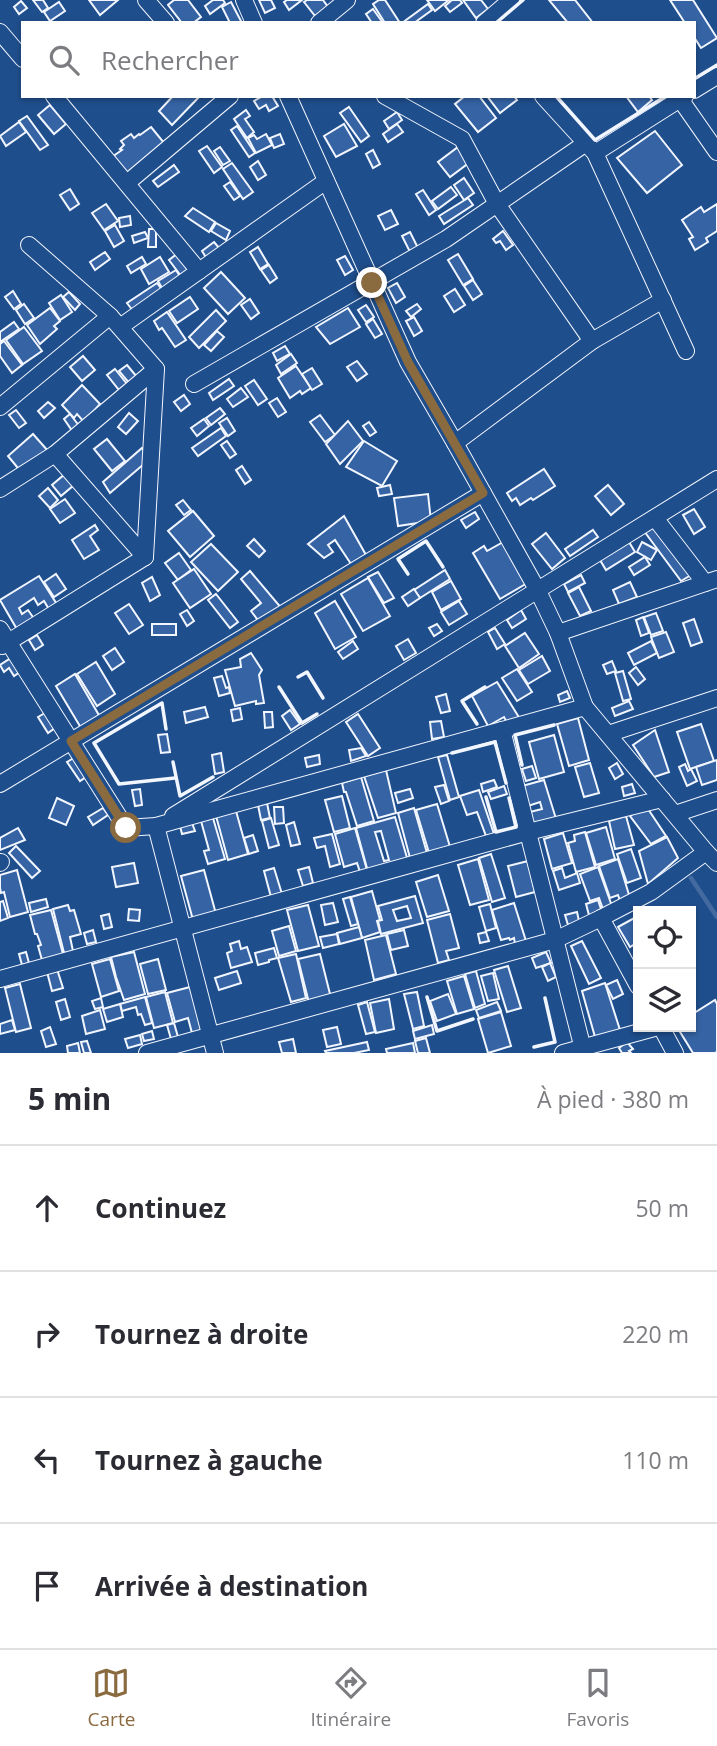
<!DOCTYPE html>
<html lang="fr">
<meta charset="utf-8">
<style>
:root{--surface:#fff;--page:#f7f7f7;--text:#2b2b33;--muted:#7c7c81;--line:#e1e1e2;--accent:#8a6a3f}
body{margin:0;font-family:"Open Sans",sans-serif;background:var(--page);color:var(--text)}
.controls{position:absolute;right:21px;bottom:21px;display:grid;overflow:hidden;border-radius:0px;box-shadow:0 2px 5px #0004}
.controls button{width:63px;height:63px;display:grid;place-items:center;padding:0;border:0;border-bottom:2px solid var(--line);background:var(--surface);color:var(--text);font:35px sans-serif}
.stop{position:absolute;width:21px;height:21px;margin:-16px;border:5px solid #8a6a3f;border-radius:50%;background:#fff}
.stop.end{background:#8a6a3f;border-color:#fff;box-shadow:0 2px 7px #0008}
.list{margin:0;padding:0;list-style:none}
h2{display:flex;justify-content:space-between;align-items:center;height:91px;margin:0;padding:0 28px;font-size:30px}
h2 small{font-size:23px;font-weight:400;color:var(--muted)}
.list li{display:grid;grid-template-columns:46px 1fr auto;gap:21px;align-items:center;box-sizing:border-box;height:126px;padding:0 28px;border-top:2px solid var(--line)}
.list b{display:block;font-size:26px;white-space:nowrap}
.list em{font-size:23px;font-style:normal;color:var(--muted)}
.icon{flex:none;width:38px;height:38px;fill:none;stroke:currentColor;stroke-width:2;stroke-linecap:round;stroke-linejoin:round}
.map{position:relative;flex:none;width:717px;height:1053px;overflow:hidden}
.search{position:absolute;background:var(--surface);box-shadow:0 2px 5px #0004;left:21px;right:21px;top:21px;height:77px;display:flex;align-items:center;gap:18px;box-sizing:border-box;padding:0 24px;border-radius:0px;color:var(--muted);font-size:26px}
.sheet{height:595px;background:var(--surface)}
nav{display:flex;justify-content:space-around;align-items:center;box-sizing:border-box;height:98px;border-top:2px solid var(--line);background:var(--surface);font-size:19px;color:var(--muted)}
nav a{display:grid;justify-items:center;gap:4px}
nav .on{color:var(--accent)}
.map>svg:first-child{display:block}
</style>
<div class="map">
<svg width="717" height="1053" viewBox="0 0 717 1053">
<rect width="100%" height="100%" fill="#1f4e8c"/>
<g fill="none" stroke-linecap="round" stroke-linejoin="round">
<path stroke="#446ba0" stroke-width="4.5" d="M691 878 717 917"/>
</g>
<g fill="#3563a3" stroke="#f2f6ff" stroke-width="2" fill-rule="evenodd">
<path d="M33 0H43L48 8 42 12Z"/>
<path d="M89 0H118L100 15Z"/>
<path d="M174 0H188L201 17 193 23H182L168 5Z"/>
<path d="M213 0H223L225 3 210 14 205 6Z"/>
<path d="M259 0H271L275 8 265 13Z"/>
<path d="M287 0H302L289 10 284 2Z"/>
<path d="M307 0H323L328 7 315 16 304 2Z"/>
<path d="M379 0H385L400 23H385L373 4Z"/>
<path d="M427 0H449L435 11Z"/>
<path d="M452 0H460L462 3 450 12 445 6Z"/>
<path d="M463 0H481L488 9 476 18Z"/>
<path d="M549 0H575L593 23H568Z"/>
<path d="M670 0H693L717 38 701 48 694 37V23H685Z"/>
<path d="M21 1 27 8 19 14 14 7Z"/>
<path d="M59 2 65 11 50 21 44 12Z"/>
<path d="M231 2 242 23H230L222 7Z"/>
<path d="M428 4 432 10 414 23H402Z"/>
<path d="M373 9 383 23H372L366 14Z"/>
<path d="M173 96H200L172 125 159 111Z"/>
<path d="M263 96H272L278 106 269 111 266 105 259 109 254 101Z"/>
<path d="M465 96H479L496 118 478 132 455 104Z"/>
<path d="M487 96H514L517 100 500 113Z"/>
<path d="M626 96H649L652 100 638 112Z"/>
<path d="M50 105 66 124 54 134 38 115Z"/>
<path d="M349 107 369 136 361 142 340 113Z"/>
<path d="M246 110 250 116 245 119 254 132 247 138 234 119Z"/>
<path d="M397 112 402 120 389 129 384 121Z"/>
<path d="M27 116 48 145 40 150 19 121Z"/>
<path d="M19 122 26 132 6 146 0 136Z"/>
<path d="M344 124 357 146 336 157 324 136Z"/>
<path d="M397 124 403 132 388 142 383 134Z"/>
<path d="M237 126 255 153 249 157 231 130Z"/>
<path d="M151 127 165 144 125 175 112 157 122 150 120 149 124 145 121 141 131 134 134 138 139 134 140 135Z"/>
<path d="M655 131 682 165 647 193 617 158Z"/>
<path d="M266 134 272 145 256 153 248 138 254 135 257 139Z"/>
<path d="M280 134 284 144 274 148 270 138Z"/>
<path d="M207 146 222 167 214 173 199 151Z"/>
<path d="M220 147 230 161 223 165 214 151Z"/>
<path d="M458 147 470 162 450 177 438 162Z"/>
<path d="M373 150 380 164 373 168 366 154Z"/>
<path d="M258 161 266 175 258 180 250 167Z"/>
<path d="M232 163 253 192 243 199 223 169Z"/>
<path d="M174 165 179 172 158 187 153 181Z"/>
<path d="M464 178 474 193 464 200 454 185Z"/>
<path d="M230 182 240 196 234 200 224 186Z"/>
<path d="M451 187 457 195 438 209 432 201Z"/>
<path d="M70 189 79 204 70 210 60 195Z"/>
<path d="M423 190 436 210 429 215 416 194Z"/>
<path d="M468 198 473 205 444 224 439 216Z"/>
<path d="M106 204 118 221 104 230 92 213Z"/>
<path d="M717 204V231L706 238 708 242 695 250 689 239 693 237 682 220 701 207 704 212Z"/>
<path d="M193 208 215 222 209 232 185 216Z"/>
<path d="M391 210 398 224 385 230 378 216Z"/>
<path d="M130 216 131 225 120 227 119 218Z"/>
<path d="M216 223 230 231 226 240 211 231Z"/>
<path d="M115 225 124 241 114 247 105 231Z"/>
<path d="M149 229H156V247H148Z"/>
<path d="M503 231 513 245 506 250 500 241 496 243 493 239Z"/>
<path d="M145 232 148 238 134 243 132 236Z"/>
<path d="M410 232 418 248 410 252 402 236Z"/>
<path d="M214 242 220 249 207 259 202 251Z"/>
<path d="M258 247 268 264 260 269 250 252Z"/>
<path d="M105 252 110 259 95 270 90 262Z"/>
<path d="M178 253 190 269 181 276 169 260Z"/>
<path d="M458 254 473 279 463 285 448 260Z"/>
<path d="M345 256 353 270 345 275 337 260Z"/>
<path d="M142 257 146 264 131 273 127 266Z"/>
<path d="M160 257 169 272 149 284 141 269Z"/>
<path d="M269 265 277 278 270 283 261 270Z"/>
<path d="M176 270 181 278 163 290 158 281Z"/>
<path d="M221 272 245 298 228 314 204 288Z"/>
<path d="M473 280 482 294 473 300 464 286Z"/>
<path d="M157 283 163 291 133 311 127 303Z"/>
<path d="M397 283 405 297 396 303 388 288Z"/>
<path d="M455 289 465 305 454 312 444 296Z"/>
<path d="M13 291 21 304 14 309 5 297Z"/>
<path d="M69 292 80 304 75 310 63 297Z"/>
<path d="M61 295 72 312 60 320 49 303Z"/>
<path d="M190 297 198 309 177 323 169 311Z"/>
<path d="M250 299 259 313 251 319 241 305Z"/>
<path d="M24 304 34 318 25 324 16 310Z"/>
<path d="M417 304 421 309 411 317 406 311Z"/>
<path d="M366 305 374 317 366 322 358 310Z"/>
<path d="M50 308 60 321 54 326 57 329 40 344 27 325Z"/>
<path d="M348 308 360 327 330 344 316 327Z"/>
<path d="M216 310 226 321 199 348 189 337Z"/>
<path d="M167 312 186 340 175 347 162 328 159 330 154 321Z"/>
<path d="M414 317 422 331 414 336 406 321Z"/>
<path d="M373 319 382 334 375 338 366 324Z"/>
<path d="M14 322 19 329 0 342V332Z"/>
<path d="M24 327 42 351 23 364 6 340Z"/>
<path d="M217 331 224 337 211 351 204 345Z"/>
<path d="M4 341 22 365 12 373 0 356V344Z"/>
<path d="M285 346 290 354 277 361 273 353Z"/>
<path d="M291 354 297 363 281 374 276 365Z"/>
<path d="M83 356 95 370 82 381 70 367Z"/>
<path d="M357 361 367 374 357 381 347 367Z"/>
<path d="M127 365 142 383 135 390 119 371Z"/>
<path d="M296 366 311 388 302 394 300 391 290 398 278 378Z"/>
<path d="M312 368 322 384 312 390 302 374Z"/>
<path d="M115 369 127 384 119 390 107 375Z"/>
<path d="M229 379 234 386 213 400 209 393Z"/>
<path d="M254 380 267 399 258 405 245 386Z"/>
<path d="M82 385 100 404 84 422 77 414 74 418 62 405Z"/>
<path d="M241 388 248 397 233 407 227 399Z"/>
<path d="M184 395 190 404 181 411 174 402Z"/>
<path d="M277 398 286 412 278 417 269 403Z"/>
<path d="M48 402 55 408 44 418 38 411Z"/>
<path d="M220 408 225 414 211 425 206 418Z"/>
<path d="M16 410 26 423 19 428 9 415Z"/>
<path d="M129 413 138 421 126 434 118 427Z"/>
<path d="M70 414 80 427 73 432 64 419Z"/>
<path d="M320 415 335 435 325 442 310 422Z"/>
<path d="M227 418 235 431 228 436 219 423Z"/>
<path d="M204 419 209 426 197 436 191 428Z"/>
<path d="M348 421 363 441 340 464 326 444Z"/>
<path d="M369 422 376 432 370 436 363 426Z"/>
<path d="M221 428 226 436 198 456 192 448Z"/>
<path d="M33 434 48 451 22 473 8 456Z"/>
<path d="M107 439 125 461 112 471 94 449Z"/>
<path d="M227 441 236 454 230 458 221 445Z"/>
<path d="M364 441 397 461 382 486 346 467Z"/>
<path d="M142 448 151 458 110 493 103 482Z"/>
<path d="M242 466 251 480 245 484 236 470Z"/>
<path d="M544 469 555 486 533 500 531 498 520 505 516 498 512 501 507 493Z"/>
<path d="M65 474 74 485 61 496 52 485Z"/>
<path d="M390 485 392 494 379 496 377 488Z"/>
<path d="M608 485 624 504 611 515 595 496Z"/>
<path d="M48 488 58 500 50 508 39 496Z"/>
<path d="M428 494 431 521 398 526 394 498Z"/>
<path d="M65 499 75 513 60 523 50 509Z"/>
<path d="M183 500 191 510 184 515 176 505Z"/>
<path d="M694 509 705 527 694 534 683 515Z"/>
<path d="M193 511 214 536 190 557 168 531Z"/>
<path d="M475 512 479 519 466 528 461 520Z"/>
<path d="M344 516 366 555 351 564 335 540 328 545 333 552 324 558 308 544Z"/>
<path d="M654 523 691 575 681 581 644 531Z"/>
<path d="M95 525 98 530 90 536 99 550 84 559 72 540Z"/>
<path d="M593 530 598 537 570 556 565 549Z"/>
<path d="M546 533 565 558 552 569 532 544Z"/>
<path d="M254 539 265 551 259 557 247 546Z"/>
<path d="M505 541 529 582 500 599 473 553 484 546 487 551Z"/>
<path d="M629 542 635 552 606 570 600 560Z"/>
<path d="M642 542 657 550 651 560 637 552Z"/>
<path d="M211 544 238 572 218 591 191 562Z"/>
<path d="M179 553 191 570 178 580 165 563Z"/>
<path d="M645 557 650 565 634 575 629 567Z"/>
<path d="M194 569 211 594 190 608 173 583Z"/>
<path d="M445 570 450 579 420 598 414 590Z"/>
<path d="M250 571 283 610 260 623 251 611 261 603 241 579Z"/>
<path d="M378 572 394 598 384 603 368 577Z"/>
<path d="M56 574 66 589 54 597 44 582Z"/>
<path d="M581 575 585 583 568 592 564 584Z"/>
<path d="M39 576 58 606 50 611 44 601 38 605 34 598 19 608 22 614 28 610 35 620 18 631 0 600Z"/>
<path d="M152 577 160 595 150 601 142 583Z"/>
<path d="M368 578 390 616 363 631 341 594Z"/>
<path d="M451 581 461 599 441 610 432 592Z"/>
<path d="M630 582 637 597 619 604 613 590Z"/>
<path d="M579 587 591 611 580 616 568 593Z"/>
<path d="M414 589 420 598 408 606 402 597Z"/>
<path d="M216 594 238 622 230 628 208 600Z"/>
<path d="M335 601 356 637 335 649 315 613Z"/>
<path d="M459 601 467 614 449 625 441 612Z"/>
<path d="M129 604 143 625 129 634 115 613Z"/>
<path d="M187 610 194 621 187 626 180 614Z"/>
<path d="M521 610 526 619 512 628 507 620Z"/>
<path d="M656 613 663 631 651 635 644 617Z"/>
<path d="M643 617 649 633 641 636 636 620Z"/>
<path d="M694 619 702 642 691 646 683 623Z"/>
<rect x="152" y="624" width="24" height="11"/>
<path d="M437 624 442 631 434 636 429 628Z"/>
<path d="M495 628 505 644 497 649 488 632Z"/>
<path d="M666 632 674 652 659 658 651 637Z"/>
<path d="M525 633 539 654 519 668 505 646Z"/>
<path d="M37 635 43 645 35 650 29 640Z"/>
<path d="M408 639 416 653 404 660 396 646Z"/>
<path d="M353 641 358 649 343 659 338 652Z"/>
<path d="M651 641 657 653 634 665 628 653Z"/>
<path d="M115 648 124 662 112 670 103 656Z"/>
<path d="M251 653 262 670 259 675 264 703 256 704V701L235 706 225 670 241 667 240 659Z"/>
<path d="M14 656 23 670 14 676 9 668 4 672 0 665Z"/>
<path d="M542 656 550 671 528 684 519 670Z"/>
<path d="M612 661 616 671 607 674 603 665Z"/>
<path d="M96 662 115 694 97 706 77 674Z"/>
<path d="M636 667 645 679 638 685 629 673Z"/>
<path d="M517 669 532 692 517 701 502 678Z"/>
<path d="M623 671 631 699 623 701 615 673Z"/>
<path d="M75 674 100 717 81 728 56 686Z"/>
<path d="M222 676 226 688 229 687 230 693 219 696 214 678Z"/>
<path d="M497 682 520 719 509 726 504 717 488 726 472 696Z"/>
<path d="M567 691 570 698 560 702 558 695Z"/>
<path d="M446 694 450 711 441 713 436 697Z"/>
<path d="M629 701 633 709 615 716 612 708Z"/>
<path d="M205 707 208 717 186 723 184 712Z"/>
<path d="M240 708 242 719 233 721 231 710Z"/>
<path d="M290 710 300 724 291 730 282 716Z"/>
<path d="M264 712H272L273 727 265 728Z"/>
<path d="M45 713 55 728 48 733 38 717Z"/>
<path d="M358 714 380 748 368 756 346 722Z"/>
<path d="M578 718 589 760 569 766 557 724Z"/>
<path d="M441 721 444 737 432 739 430 722Z"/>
<path d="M701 724 714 761 690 769 677 732Z"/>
<path d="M655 730 669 772 654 777 633 745Z"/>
<path d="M167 734 170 752 161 753 158 735Z"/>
<path d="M554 735 564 772 539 779 529 742Z"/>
<path d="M361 748 366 756 351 761 349 750Z"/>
<path d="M221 753 224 772 215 774 212 755Z"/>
<path d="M319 755 320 764 307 767 305 758Z"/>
<path d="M447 755 459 797 450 800 438 757Z"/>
<path d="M77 756 89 775 80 781 67 762Z"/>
<path d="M717 760V780L702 785 696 767Z"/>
<path d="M590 763 599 793 584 797 575 767Z"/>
<path d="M617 763 623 774 615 779 609 768Z"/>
<path d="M685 764 688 771 691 769 697 781 687 786 679 767Z"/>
<path d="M532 766 536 778 526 781 522 769Z"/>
<path d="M386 770 396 813 378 818 364 776Z"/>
<path d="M361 777 374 821 357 826 346 792H344L342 783Z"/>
<path d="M494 780 497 787 483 792 481 784Z"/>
<path d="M544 780 557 822 535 829 530 812 542 809 540 802 528 806 522 786Z"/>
<path d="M632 784 635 793 624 796 622 787Z"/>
<path d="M444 785 449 801 441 804 435 787Z"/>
<path d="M504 786 507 794 491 799 488 792Z"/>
<path d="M140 789 142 805 135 806 132 790Z"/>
<path d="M410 789 413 798 398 803 395 793Z"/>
<path d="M479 790 494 834 486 836 477 812 467 815 460 796Z"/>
<path d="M342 796 350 828 334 832 325 800Z"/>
<path d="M57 798 74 806 66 825 49 818Z"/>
<path d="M267 803 270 818 261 820 258 805Z"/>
<path d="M437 804 451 850 430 856 416 810Z"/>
<path d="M646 806 666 836 651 844 630 816Z"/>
<path d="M274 807H283L284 823 275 824Z"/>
<path d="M103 808 108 815 93 825 88 817Z"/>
<path d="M414 808 427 853 410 858 398 813Z"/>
<path d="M236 811 248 854 228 860 216 816Z"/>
<path d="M626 816 634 845 615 849 609 821Z"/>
<path d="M395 817 408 861 368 872 356 828ZM381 831 389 860 384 861 375 832Z"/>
<path d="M213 818 225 859 208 864 204 851 209 850 201 821Z"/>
<path d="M271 818 279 845 269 848 262 821Z"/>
<path d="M294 822 300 844 291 846 286 825Z"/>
<path d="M192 823 195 831 182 834 180 826Z"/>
<path d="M606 827 615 859 596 865 586 833Z"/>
<path d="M18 828 25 840 0 850V838Z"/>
<path d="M355 828 367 870 360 872 357 863 344 867 335 834Z"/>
<path d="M585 832 595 867 576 872 568 843 575 841 574 835Z"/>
<path d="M563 833 572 863 552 869 544 839Z"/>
<path d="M332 834 340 864 330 867 325 846 317 848 314 838Z"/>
<path d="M253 835 258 851 249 854 244 838Z"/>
<path d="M667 837 678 858 648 884 639 851Z"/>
<path d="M16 846 40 871 32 878 9 853Z"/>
<path d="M631 849 641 878 627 883 617 854Z"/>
<path d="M491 854 505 898 492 902 479 858Z"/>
<path d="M478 859 489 900 470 905 458 865Z"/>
<path d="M618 859 630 898 620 901 618 895 610 898 599 866Z"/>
<path d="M528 861 535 892 516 897 508 866Z"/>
<path d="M134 863 138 883 116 887 112 867Z"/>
<path d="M309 867 313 883 303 886 298 870Z"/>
<path d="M598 867 613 909 604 912 599 898 590 901 580 874Z"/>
<path d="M274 868 282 894 271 897 264 871Z"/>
<path d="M562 868 565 878 577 873 580 883 559 890 553 871Z"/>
<path d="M17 870 28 912 10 917 4 892 1 893 0 888V875Z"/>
<path d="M204 870 216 914 193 920 181 876Z"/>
<path d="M438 875 449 911 427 917 416 882Z"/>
<path d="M372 891 380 920 377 921 380 932 362 938 351 897Z"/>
<path d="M415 896 423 923 381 934 378 921 382 920 378 906ZM407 906 411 918 397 921 393 910Z"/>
<path d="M350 897 358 924 351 926 343 899Z"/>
<path d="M46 899 48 907 31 912 29 903Z"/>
<path d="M598 900 603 915 590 919 586 904Z"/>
<path d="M3 901 8 918 0 921V902Z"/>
<path d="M333 903 338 922 325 925 321 905Z"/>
<path d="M514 903 526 941 515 944 514 938 510 940 509 938 501 940 492 910Z"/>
<path d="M490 904 496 928 486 931 479 907Z"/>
<path d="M68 905 70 911 74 910 81 934 70 937 73 951 64 953 53 909Z"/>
<path d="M308 905 319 946 298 951 287 910Z"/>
<path d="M129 909 140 910 139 921 128 920Z"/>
<path d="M51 910 63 954 42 960 38 946 41 945 37 934H35L30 915Z"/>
<path d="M577 912 579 921 568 925 565 915Z"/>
<path d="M109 914 112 927 104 929 101 916Z"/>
<path d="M450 914 459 948 446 951 449 960 438 963 427 920Z"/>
<path d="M638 916V942L630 947 618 927Z"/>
<path d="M289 926 296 951 279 956 272 931Z"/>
<path d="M359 927 362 938 340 944 337 933Z"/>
<path d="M93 930 96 942 87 944 84 933Z"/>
<path d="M404 930 408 946 391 950 387 934Z"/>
<path d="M486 932 489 941 480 943 478 934Z"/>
<path d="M337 934 339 944 323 948 320 937Z"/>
<path d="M386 935 396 974 374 980 365 940Z"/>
<path d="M239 941 241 949 247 947 252 962 231 968 227 953 232 951 230 944Z"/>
<path d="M582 941 601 978 589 984 571 946Z"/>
<path d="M274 948 277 958 269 960V962L258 965 255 953Z"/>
<path d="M26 952 29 963 22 965 19 954Z"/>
<path d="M134 952 145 994 124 1000 116 977 111 957Z"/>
<path d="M546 952 551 963 536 968 532 958Z"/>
<path d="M296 954 306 998 291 1002 278 958Z"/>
<path d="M320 954 331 998 309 1003 298 959Z"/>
<path d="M110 959 119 991 101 997 92 964Z"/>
<path d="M158 959 166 990 148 994 140 964Z"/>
<path d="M550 963 556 977 548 981 542 967Z"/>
<path d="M508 966 521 1008 507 1012 494 970Z"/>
<path d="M57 969 63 988 52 991 47 972Z"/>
<path d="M237 971 241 983 219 990 215 978Z"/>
<path d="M476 971 485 1004 475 1008 465 974Z"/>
<path d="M493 973 499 999 488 1001 481 976Z"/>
<path d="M464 976 474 1009 457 1014 447 981Z"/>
<path d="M617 980 623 994 613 999 606 985Z"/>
<path d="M605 983 620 1030 595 1037 582 991Z"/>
<path d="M20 984 31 1028 16 1032 5 988Z"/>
<path d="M190 987 202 1030 192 1033 188 1018 175 1022 167 993Z"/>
<path d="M165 992 173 1023 154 1028 146 997Z"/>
<path d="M417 992 424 1026 413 1029 404 994Z"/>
<path d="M448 994 456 1014 437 1021 430 1001Z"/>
<path d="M145 997 152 1023 145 1025 141 1014 138 1015 136 1007 122 1011 120 1004Z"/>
<path d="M101 998 103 1007 95 1009 92 1001Z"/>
<path d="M65 999 70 1017 61 1020 56 1002Z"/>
<path d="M389 999 394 1029 376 1033 370 1003Z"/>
<path d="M715 1000 717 1004V1052L715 1053H693L677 1027H691V1015Z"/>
<path d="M367 1002 375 1032 366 1034 358 1005Z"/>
<path d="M497 1002 501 1011 479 1018 476 1010Z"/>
<path d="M120 1004 123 1017 107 1022 103 1009Z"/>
<path d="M100 1010 105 1029 86 1034 82 1016Z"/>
<path d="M501 1012 511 1046 488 1053 478 1019Z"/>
<path d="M12 1020 15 1030 0 1034V1024Z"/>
<path d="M174 1023 178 1037 171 1039 167 1025Z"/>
<path d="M432 1025 434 1034 415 1039 413 1031Z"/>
<path d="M50 1027 56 1044 46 1047 41 1031Z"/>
<path d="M337 1027 341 1044 327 1047 323 1030Z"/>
<path d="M152 1031 154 1039 144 1041 142 1034Z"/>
<path d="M140 1035 142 1044 128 1048 125 1039Z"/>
<path d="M426 1038 430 1053H418L415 1041Z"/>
<path d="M293 1039 296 1053H282L279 1042Z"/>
<path d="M87 1041 91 1053H84L81 1042Z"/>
<path d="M367 1042 369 1050 354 1053H326L325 1051Z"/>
<path d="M627 1042 633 1049 629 1051 631 1053H622L619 1048Z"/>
<path d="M78 1043 80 1053H68L67 1046Z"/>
<path d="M413 1043 415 1053H387L386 1049Z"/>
</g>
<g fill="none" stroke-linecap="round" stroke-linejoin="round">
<defs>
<g id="minor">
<path d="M146 0 166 23"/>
<path d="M244 0 254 23"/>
<path d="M319 23 347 0"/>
<path d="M484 23 511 0"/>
<path d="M0 32 23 59"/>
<path d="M694 90 717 76"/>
<path d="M54 96 199 271"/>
<path d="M288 96 408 362 455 443 538 591 558 633 585 707 706 852 717 863"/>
<path d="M385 96 462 139 497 204 592 341"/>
<path d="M543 96 595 153 686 351"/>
<path d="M680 99 717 152"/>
<path d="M595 153 685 96"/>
<path d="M127 183 230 96"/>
<path d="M29 245 110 316 156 369 145 557"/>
<path d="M120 327 326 181"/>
<path d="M194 384 446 239 586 143"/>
<path d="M0 407 110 316"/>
<path d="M455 443 592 341 663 300"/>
<path d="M55 454 145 557"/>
<path d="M0 489 55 454 156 369"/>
<path d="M655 518 705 583"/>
<path d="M0 629 126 828 156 826 585 707"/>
<path d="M558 633 717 579"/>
<path d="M2 646 145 557"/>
<path d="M502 730 584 1053"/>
<path d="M608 734 717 698"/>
<path d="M0 784 483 493"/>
<path d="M675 814 717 800"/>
<path d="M173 816 717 479"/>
<path d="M156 826 215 1053"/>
<path d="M0 863 1 862"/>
<path d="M601 918 638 986"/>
<path d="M0 979 528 832 662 799"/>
<path d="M661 1027 675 1053"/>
<path d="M147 1053 555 940 601 918 651 892 706 852"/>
<path d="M563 1053 658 1027"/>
</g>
</defs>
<use href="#minor" stroke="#f2f6ff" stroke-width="18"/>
<use href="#minor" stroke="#1f4e8c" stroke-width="16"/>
<g stroke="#f2f6ff" stroke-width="3.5">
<path d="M496 23 523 0"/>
<path d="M694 79 717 65"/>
<path d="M556 96 595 140 666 96"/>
<path d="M408 574 398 559 426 541 443 567"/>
<path d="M298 677 307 672 323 698"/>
<path d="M279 687 302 723 317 714"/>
<path d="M477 724 462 701 485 687"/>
<path d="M166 729 162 703 94 743 119 784 175 778"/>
<path d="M452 753 495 742 506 783"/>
<path d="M173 762 180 796 213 777"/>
<path d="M522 765 515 735 554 725"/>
<path d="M486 797 496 832 516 827 509 798"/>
<path d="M427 997 437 1031 473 1019"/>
<path d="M534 1047 555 1042 545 998"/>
</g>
</g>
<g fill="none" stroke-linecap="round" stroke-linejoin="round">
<path stroke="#8a6a3f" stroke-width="9" d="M126 828 71 741 483 493 408 362 372 283"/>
</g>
</svg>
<div class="controls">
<button><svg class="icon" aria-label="locate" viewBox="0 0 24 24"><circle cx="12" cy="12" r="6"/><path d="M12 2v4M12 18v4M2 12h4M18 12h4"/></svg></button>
<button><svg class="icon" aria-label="layers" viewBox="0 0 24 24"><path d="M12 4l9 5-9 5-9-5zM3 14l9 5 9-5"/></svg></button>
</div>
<div class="stop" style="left:126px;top:828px"></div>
<div class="stop end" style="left:372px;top:283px"></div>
<div class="search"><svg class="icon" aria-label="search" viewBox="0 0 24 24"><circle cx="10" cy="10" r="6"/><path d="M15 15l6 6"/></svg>Rechercher</div>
</div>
<section class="sheet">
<h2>5 min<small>À pied · 380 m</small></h2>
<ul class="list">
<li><svg class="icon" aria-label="ahead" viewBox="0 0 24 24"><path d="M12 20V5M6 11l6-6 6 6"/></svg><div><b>Continuez</b></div><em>50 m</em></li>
<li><svg class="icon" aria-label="right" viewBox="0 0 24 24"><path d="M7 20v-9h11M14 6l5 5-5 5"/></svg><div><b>Tournez à droite</b></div><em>220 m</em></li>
<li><svg class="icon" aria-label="left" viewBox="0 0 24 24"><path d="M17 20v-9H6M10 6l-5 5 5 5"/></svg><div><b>Tournez à gauche</b></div><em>110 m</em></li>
<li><svg class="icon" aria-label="arrive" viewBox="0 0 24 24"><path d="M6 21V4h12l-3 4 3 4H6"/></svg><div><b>Arrivée à destination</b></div></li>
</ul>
</section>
<nav>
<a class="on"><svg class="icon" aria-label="map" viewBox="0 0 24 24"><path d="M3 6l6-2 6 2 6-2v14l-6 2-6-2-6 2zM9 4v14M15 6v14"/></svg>Carte</a>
<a><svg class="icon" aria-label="directions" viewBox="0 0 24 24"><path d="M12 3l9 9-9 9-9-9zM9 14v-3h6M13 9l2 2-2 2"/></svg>Itinéraire</a>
<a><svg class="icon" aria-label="saved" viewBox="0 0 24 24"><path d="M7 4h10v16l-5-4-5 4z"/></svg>Favoris</a>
</nav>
